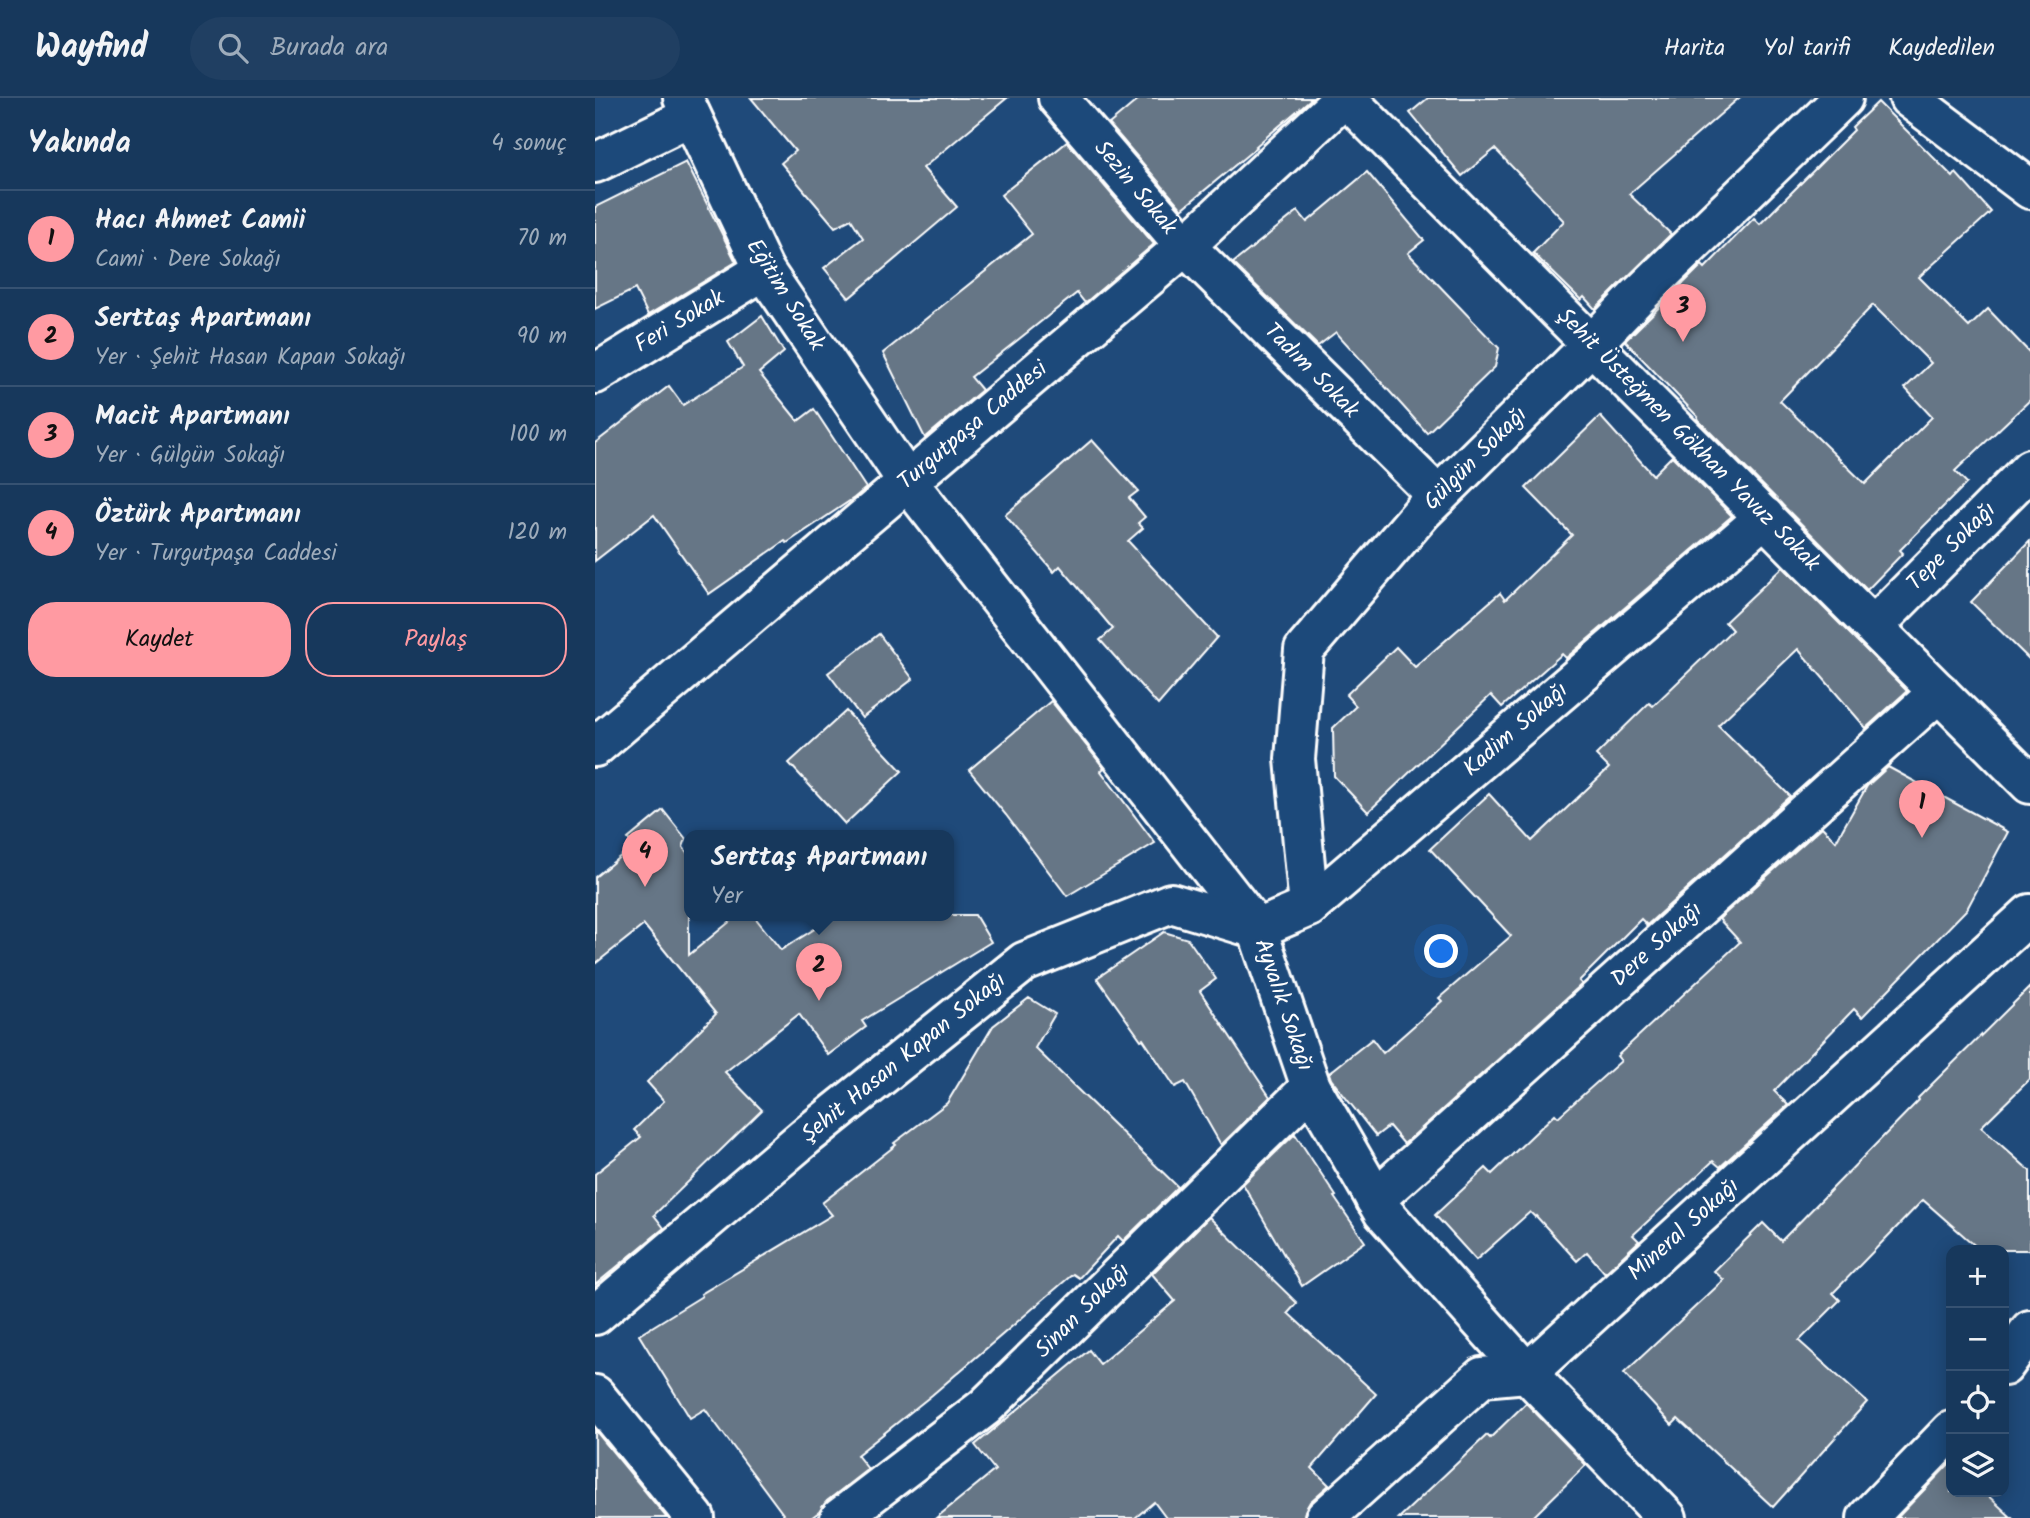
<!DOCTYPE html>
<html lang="tr">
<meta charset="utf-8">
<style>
:root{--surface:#17385c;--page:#203f62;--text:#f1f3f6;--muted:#9eacbb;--line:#365272;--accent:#ff9aa2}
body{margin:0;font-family:Kalam,sans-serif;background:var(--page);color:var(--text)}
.controls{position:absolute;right:21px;bottom:21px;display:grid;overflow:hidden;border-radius:14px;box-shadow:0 4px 18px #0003}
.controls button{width:63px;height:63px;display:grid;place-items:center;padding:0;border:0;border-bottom:2px solid var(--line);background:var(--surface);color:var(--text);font:35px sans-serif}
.you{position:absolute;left:847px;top:854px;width:24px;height:24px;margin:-18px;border:5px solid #fff;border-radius:50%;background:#1a73e8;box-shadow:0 0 0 10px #1a73e833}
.badge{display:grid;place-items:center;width:46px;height:46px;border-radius:50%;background:var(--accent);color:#111;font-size:23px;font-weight:700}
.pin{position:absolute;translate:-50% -58px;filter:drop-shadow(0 2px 4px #0008)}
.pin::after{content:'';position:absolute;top:37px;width:24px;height:21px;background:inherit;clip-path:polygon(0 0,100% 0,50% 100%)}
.popup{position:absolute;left:89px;top:732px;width:270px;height:91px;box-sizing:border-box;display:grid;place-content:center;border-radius:14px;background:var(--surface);filter:drop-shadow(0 2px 5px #0005);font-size:23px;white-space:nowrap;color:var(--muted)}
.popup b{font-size:26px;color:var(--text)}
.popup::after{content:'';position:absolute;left:50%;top:100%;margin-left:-14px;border:14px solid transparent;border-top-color:var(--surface)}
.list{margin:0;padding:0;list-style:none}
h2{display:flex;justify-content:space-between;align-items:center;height:91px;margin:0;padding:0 28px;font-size:30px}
h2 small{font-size:23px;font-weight:400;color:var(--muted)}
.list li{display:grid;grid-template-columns:46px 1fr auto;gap:21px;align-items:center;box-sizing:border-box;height:98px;padding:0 28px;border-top:2px solid var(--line)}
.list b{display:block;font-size:26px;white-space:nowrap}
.list p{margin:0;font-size:23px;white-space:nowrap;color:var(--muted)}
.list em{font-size:23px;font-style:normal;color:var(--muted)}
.actions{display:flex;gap:14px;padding:21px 28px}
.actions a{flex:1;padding:16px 0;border:2px solid var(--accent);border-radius:28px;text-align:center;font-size:24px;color:var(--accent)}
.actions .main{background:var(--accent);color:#111}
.icon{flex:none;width:38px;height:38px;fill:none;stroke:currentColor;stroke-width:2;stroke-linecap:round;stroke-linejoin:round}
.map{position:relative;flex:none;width:1435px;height:1420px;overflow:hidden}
header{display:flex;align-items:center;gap:42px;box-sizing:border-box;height:98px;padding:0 35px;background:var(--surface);border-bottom:2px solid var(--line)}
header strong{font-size:33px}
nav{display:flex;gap:38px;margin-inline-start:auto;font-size:24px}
.search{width:490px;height:63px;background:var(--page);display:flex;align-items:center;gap:18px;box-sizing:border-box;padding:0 24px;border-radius:38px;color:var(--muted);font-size:26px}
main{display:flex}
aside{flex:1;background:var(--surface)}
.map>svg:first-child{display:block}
</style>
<header>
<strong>Wayfind</strong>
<div class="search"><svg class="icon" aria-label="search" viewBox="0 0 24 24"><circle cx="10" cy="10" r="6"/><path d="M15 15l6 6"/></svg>Burada ara</div>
<nav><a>Harita</a><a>Yol tarifi</a><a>Kaydedilen</a></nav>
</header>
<main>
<aside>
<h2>Yakında<small>4 sonuç</small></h2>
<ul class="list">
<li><span class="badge">1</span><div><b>Hacı Ahmet Camii</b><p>Cami · Dere Sokağı</p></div><em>70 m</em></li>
<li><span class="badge">2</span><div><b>Serttaş Apartmanı</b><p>Yer · Şehit Hasan Kapan Sokağı</p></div><em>90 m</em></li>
<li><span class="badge">3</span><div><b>Macit Apartmanı</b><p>Yer · Gülgün Sokağı</p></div><em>100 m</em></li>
<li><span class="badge">4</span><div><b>Öztürk Apartmanı</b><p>Yer · Turgutpaşa Caddesi</p></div><em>120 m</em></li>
</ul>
<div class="actions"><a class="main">Kaydet</a><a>Paylaş</a></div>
</aside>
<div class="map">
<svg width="1435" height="1420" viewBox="0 0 1435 1420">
<rect width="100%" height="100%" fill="#1f4a7a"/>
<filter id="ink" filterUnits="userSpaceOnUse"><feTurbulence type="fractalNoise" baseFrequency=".0143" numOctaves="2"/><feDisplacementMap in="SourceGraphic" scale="14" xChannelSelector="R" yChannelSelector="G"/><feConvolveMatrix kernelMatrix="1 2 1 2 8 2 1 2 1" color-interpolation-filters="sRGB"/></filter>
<g filter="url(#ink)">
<g fill="#667686" stroke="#fff" stroke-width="2" fill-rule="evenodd">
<path d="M156 0H412L328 70 362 109 254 200 229 170 268 140 256 121 240 129 186 65 200 53Z"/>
<path d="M545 0H717L661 48 662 49 587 111 514 26Z"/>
<path d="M833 0H1144L1034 96 1076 136 1000 211 989 199 986 202 938 155 969 123 900 51 867 78 815 15Z"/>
<path d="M1283 4 1358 79 1361 75 1396 114 1324 179 1374 229 1393 211 1435 255V302L1360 373 1372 385 1305 452 1308 455 1272 492 1102 321 1103 319 1030 243 1107 167 1110 170 1159 120 1165 126 1259 32 1257 29ZM1278 207 1336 265 1310 290 1337 319 1270 386 1185 303Z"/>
<path d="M472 44 559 146 490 205 482 195 376 279 387 292 330 340 288 255 437 136 406 97Z"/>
<path d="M91 64 141 164 53 217 40 191 0 211V109Z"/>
<path d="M772 74 829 142 813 155 904 250 900 269 832 335 741 234 723 248 638 165 703 113 712 124Z"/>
<path d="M167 218 189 254 164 275 203 323 219 311 271 390 259 400 192 445 190 443 114 496 59 417 0 463V345L74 288 88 307 148 269 133 244Z"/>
<path d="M1005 318 1058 377 1077 358 1137 418 971 560 967 556 907 609 896 597 773 714 739 678 738 630 761 608 751 597 801 549 820 569 905 495 910 502 977 437 931 390Z"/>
<path d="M497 342 543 393 534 400 550 419 543 425 548 430 533 443 622 539 563 607 505 542 518 531 465 468 459 474 410 417Z"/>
<path d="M1435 443V562L1376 504Z"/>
<path d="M1188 469 1312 593 1271 630 1203 551 1123 627 1195 698 1052 827 1046 821 984 883 987 886 809 1046 794 1028 781 1038 736 981 734 975 777 941 788 955 847 903 844 900 916 838 835 751 894 696 937 743 1014 670 1001 657 1054 605 1058 608 1137 532 1130 524Z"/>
<path d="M284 536 318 581 267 620 233 575Z"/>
<path d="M456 603 509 670 506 673 560 745 472 798 411 717 374 672Z"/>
<path d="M251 613 307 673 250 726 194 665Z"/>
<path d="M1293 669 1413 734 1372 811 1267 919 1259 911 1179 993 1193 1007 1125 1069 1118 1063 1038 1137 1044 1143 1010 1175 992 1154 982 1163 941 1118 940 1119 935 1114 881 1162 840 1117 891 1070 897 1076 960 1016 963 1019 1026 963 1022 958 1145 844 1124 821 1227 729 1241 743 1272 688Z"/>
<path d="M68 712 91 741 88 749 94 757V857L143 817H158L186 852 242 817H380L396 844 267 923 271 929 233 957 204 916 130 974 167 1012 59 1117 69 1130 0 1187V1076L46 1039 39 1032 69 1003 52 984 121 916 49 827 0 866V779L38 748 33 741Z"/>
<path d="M569 834 593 841 621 881 605 893 675 999 626 1047 590 984 580 989 548 941 546 942 502 880Z"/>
<path d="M1435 889V981L1386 1029 1435 1073V1152H1385L1328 1102 1238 1195 1245 1202 1204 1243 1272 1304 1178 1409 1083 1321 1077 1327 1029 1275 1129 1182 1119 1173 1168 1125 1186 1143 1324 1002 1323 1000Z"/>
<path d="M434 900 460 916 440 950 583 1089 528 1143 523 1138 484 1180 478 1176 337 1297 262 1357 273 1371 232 1403 224 1414 216 1420H191L110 1311 95 1320 44 1237 107 1198 106 1196 237 1117 227 1105 301 1047 299 1045 352 1005 398 928Z"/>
<path d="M700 1036 741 1098 739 1099 770 1144 707 1188 648 1086Z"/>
<path d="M614 1119 702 1205 693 1215 781 1296 717 1370 734 1387 715 1404 710 1413 709 1420H571L559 1404 540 1420H341L400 1372 380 1347 494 1252 505 1266 580 1203 557 1176Z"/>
<path d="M931 1305 991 1367 937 1420H804L892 1337 895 1340Z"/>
<path d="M0 1332 72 1420H0Z"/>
<path d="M1356 1364V1394H1389L1417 1420H1302Z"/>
</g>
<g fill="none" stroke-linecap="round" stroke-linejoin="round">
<defs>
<g id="street">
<path d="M88 0 169 172 312 383 662 831 716 989 788 1114 932 1275 1072 1420"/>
<path d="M463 0 590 148 843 398"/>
<path d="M751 0 1435 686"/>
<path d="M1314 0 1435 91"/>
<path d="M0 65 96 18"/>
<path d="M0 276 169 172"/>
<path d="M1279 528 1435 371"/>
<path d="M714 809 700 661 709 552 828 413 997 246 1042 199 1248 0"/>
<path d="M780 1101 1344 594"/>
<path d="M0 1217 210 1039 429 864 576 805 662 831 714 809 1170 419"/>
<path d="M1409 1268 1435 1232"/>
<path d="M0 1297 100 1420"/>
<path d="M245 1420 390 1309 716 989"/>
<path d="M730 1420 887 1279 932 1275 1435 816"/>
<path d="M1272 1420 1356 1333"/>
</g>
<path id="secondary" d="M0 649 590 148 749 0"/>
</defs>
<use href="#street" stroke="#fff" stroke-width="44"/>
<use href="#secondary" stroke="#fff" stroke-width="44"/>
<use href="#street" stroke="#1f4a7a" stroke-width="38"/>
<use href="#secondary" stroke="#1f4a7a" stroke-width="38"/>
</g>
</g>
<g text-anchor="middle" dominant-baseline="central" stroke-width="5" stroke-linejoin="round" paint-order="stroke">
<g font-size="23" fill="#fff" stroke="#1f4a7a">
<text transform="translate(540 90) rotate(50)">Sezin Sokak</text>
<text transform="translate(190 197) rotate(58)">Eğitim Sokak</text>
<text transform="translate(85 224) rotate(-31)">Feri Sokak</text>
<text transform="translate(716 273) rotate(45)">Tadım Sokak</text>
<text transform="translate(378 328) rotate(-40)">Turgutpaşa Caddesi</text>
<text transform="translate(1093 342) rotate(45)">Şehit Üsteğmen Gökhan Yavuz Sokak</text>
<text transform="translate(881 361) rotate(-45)">Gülgün Sokağı</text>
<text transform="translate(1357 449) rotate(-45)">Tepe Sokağı</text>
<text transform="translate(921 632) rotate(-41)">Kadim Sokağı</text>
<text transform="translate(1062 847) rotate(-42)">Dere Sokağı</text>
<text transform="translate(688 907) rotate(71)">Ayvalık Sokağı</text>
<text transform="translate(309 960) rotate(-39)">Şehit Hasan Kapan Sokağı</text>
<text transform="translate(1089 1132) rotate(-42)">Mineral Sokağı</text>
<text transform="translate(488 1213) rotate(-45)">Sinan Sokağı</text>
</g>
</g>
</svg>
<div class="controls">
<button>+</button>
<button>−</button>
<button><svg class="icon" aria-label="locate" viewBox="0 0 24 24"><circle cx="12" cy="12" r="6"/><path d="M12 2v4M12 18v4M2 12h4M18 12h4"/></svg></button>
<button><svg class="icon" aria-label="layers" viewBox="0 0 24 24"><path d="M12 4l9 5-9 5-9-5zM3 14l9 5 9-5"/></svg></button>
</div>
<div class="you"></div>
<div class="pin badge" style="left:1327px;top:740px">1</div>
<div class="pin badge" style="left:224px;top:903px">2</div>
<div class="popup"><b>Serttaş Apartmanı</b>Yer</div>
<div class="pin badge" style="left:1088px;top:244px">3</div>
<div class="pin badge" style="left:50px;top:789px">4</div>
</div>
</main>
